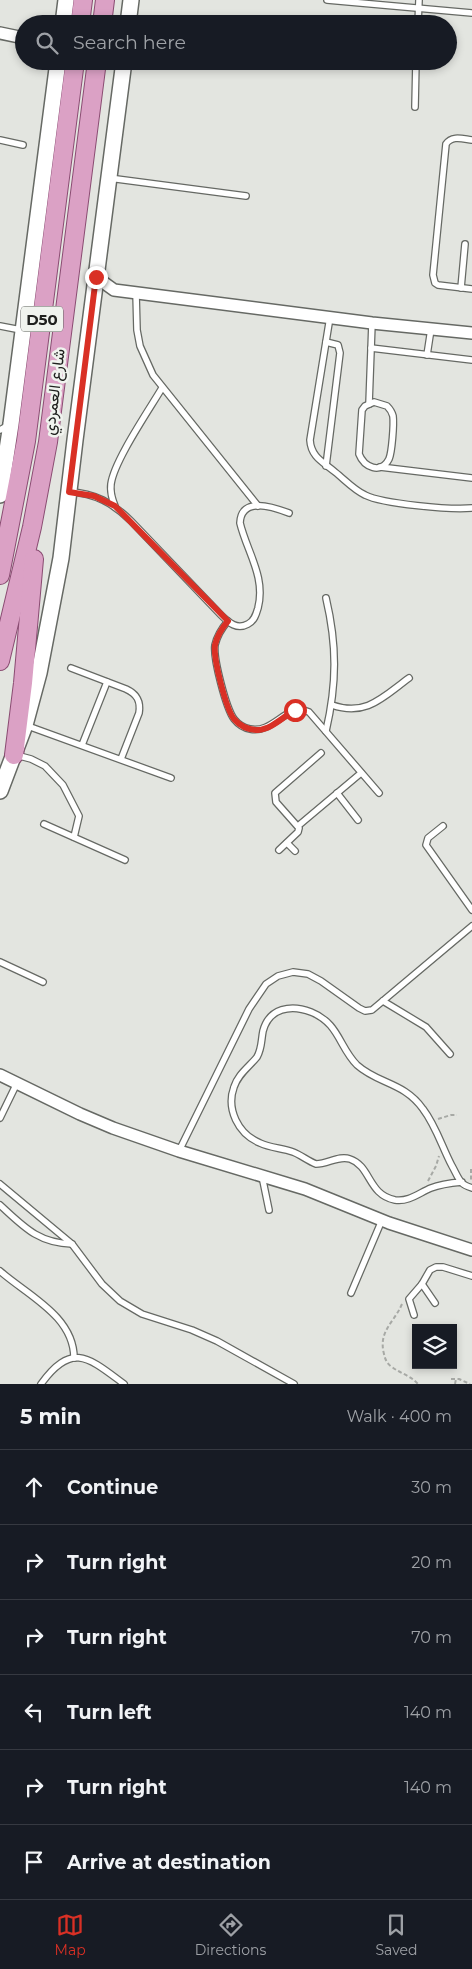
<!DOCTYPE html>
<meta charset="utf-8">
<style>
:root{--surface:#171b24;--page:#20242c;--text:#f1f3f6;--muted:#9ea1a6;--line:#363941;--accent:#d93025}
body{margin:0;font-family:Montserrat,Vazirmatn,sans-serif;background:var(--page);color:var(--text)}
.controls{position:absolute;right:15px;bottom:15px;display:grid;overflow:hidden;border-radius:0px;box-shadow:0 2px 8px #0003}
.controls button{width:45px;height:45px;display:grid;place-items:center;padding:0;border:0;border-bottom:1px solid var(--line);background:var(--surface);color:var(--text);font:25px sans-serif}
.stop{position:absolute;width:15px;height:15px;margin:-11px;border:4px solid #d93025;border-radius:50%;background:#fff}
.stop.end{background:#d93025;border-color:#fff;box-shadow:0 1px 5px #0008}
.list{margin:0;padding:0;list-style:none}
h2{display:flex;justify-content:space-between;align-items:center;height:65px;margin:0;padding:0 20px;font-size:21px}
h2 small{font-size:16px;font-weight:400;color:var(--muted)}
.list li{display:grid;grid-template-columns:32px 1fr auto;gap:15px;align-items:center;box-sizing:border-box;height:75px;padding:0 20px;border-top:1px solid var(--line)}
.list b{display:block;font-size:19px;white-space:nowrap}
.list em{font-size:16px;font-style:normal;color:var(--muted)}
.icon{flex:none;width:28px;height:28px;fill:none;stroke:currentColor;stroke-width:2;stroke-linecap:round;stroke-linejoin:round}
.map{position:relative;flex:none;width:472px;height:1384px;overflow:hidden}
.search{position:absolute;background:var(--surface);box-shadow:0 2px 8px #0003;left:15px;right:15px;top:15px;height:55px;display:flex;align-items:center;gap:12px;box-sizing:border-box;padding:0 18px;border-radius:28px;color:var(--muted);font-size:19px}
.sheet{height:515px;background:var(--surface)}
nav{display:flex;justify-content:space-around;align-items:center;box-sizing:border-box;height:70px;border-top:1px solid var(--line);background:var(--surface);font-size:14px;color:var(--muted)}
nav a{display:grid;justify-items:center;gap:2px}
nav .on{color:var(--accent)}
.map>svg:first-child{display:block}
</style>
<div class="map">
<svg width="472" height="1384" viewBox="0 0 472 1384">
<rect width="100%" height="100%" fill="#e3e5e0"/>
<g fill="none" stroke-linecap="round" stroke-linejoin="round">
<defs>
<g id="lane">
<path d="M327 0 472 13"/>
<path d="M418 24 419 0"/>
<path d="M415 107 416 61"/>
<path d="M0 140 23 145"/>
<path d="M472 140C463 139 452 135 446 144L433 275 435 283 438 285 472 289"/>
<path d="M109 178 246 196"/>
<path d="M461 288 465 244"/>
<path d="M136 293 137 330 140 346 153 375 258 506"/>
<path d="M330 317 310 440C311 457 323 462 335 472 345 480 354 490 365 495 383 504 451 510 472 508"/>
<path d="M0 326 21 330"/>
<path d="M326 342 338 345 340 353 326 466"/>
<path d="M371 348 472 360"/>
<path d="M427 355 431 329"/>
<path d="M374 402 387 406C390 409 392 412 393 416 394 424 392 452 389 459 381 475 364 467 359 454L362 410 365 406Z"/>
<path d="M369 404 372 323"/>
<path d="M0 430 9 425"/>
<path d="M380 467 472 478"/>
<path d="M69 492C95 493 113 503 131 521L221 615C229 623 237 630 248 624 254 621 256 615 258 608 266 577 247 552 240 523 241 496 273 507 289 513"/>
<path d="M115 506C112 499 110 492 111 484 114 461 149 410 162 388"/>
<path d="M228 621C222 628 217 636 215 645 213 658 226 708 234 719 238 724 244 728 250 729 274 734 286 702 309 712L379 793"/>
<path d="M71 668 126 689C137 694 141 701 139 713L121 759"/>
<path d="M332 705C366 717 383 697 409 678"/>
<path d="M25 725 171 778"/>
<path d="M326 731C337 683 337 645 326 598"/>
<path d="M82 745 107 682"/>
<path d="M16 755 31 759 45 766 63 785 79 816 74 837"/>
<path d="M337 793 358 820"/>
<path d="M44 824 125 860"/>
<path d="M298 826 361 773"/>
<path d="M443 826 428 838 426 845 472 910"/>
<path d="M287 843 295 851"/>
<path d="M279 850 298 832 299 828 276 802 275 793 321 753"/>
<path d="M0 962 43 982"/>
<path d="M383 1001 426 1027 450 1054"/>
<path d="M0 1118 17 1083"/>
<path d="M179 1151 249 1009 266 984 278 976 293 972 308 974 321 981 359 1008 365 1011 372 1010 472 926"/>
<path d="M262 1176 269 1210"/>
<path d="M462 1182C451 1183 441 1184 431 1188 419 1193 409 1202 395 1200 368 1195 371 1166 350 1159 339 1155 328 1164 316 1164 308 1161 301 1155 293 1152 282 1148 270 1148 260 1143 238 1134 226 1109 234 1087 238 1074 249 1067 257 1057 262 1048 261 1041 263 1031 269 1008 291 1004 311 1012 339 1023 339 1047 357 1065 378 1084 404 1082 423 1109 436 1126 442 1147 452 1166 455 1171 458 1179 462 1183 464 1185 469 1187 472 1188"/>
<path d="M0 1184 72 1244 102 1284 120 1301 142 1314 192 1330 217 1341 294 1384"/>
<path d="M0 1205C24 1227 38 1243 72 1244"/>
<path d="M0 1271C27 1295 74 1316 74 1358"/>
<path d="M422 1284 435 1303"/>
<path d="M351 1293 382 1220"/>
<path d="M414 1315 409 1299 422 1284 430 1270 436 1267H443L472 1276"/>
<path d="M41 1384C72 1341 89 1358 124 1384"/>
</g>
<g id="street">
<path d="M0 33 24 38"/>
<path d="M96 277 114 290 372 323 472 333"/>
<path d="M0 1075 80 1114 113 1128 179 1151 305 1189 389 1223 472 1250"/>
</g>
<g id="secondary">
<path d="M63 24 66 0"/>
<path d="M128 24 131 0"/>
<path d="M0 495 11 424 58 61"/>
<path d="M0 791 25 725 39 673 61 558 75 440 124 61"/>
</g>
<g id="primary">
<path d="M80 24 83 0"/>
<path d="M102 24 105 0"/>
<path d="M0 575 26 441 75 61"/>
<path d="M0 661 32 527 48 442 97 61"/>
<path d="M14 755 23 683 34 559"/>
</g>
</defs>
<use href="#lane" stroke="#666964" stroke-width="8"/>
<use href="#street" stroke="#666964" stroke-width="14"/>
<use href="#secondary" stroke="#666964" stroke-width="18"/>
<use href="#primary" stroke="#8a4c72" stroke-width="20"/>
<g stroke="#a7a9a5" stroke-width="2" stroke-dasharray="4 2.5" stroke-linecap="butt">
<path d="M438 1119 451 1115H457"/>
<path d="M471 1169V1180"/>
<path d="M428 1181 436 1166 439 1156"/>
<path d="M402 1304C394 1323 378 1331 384 1354 385 1359 387 1364 392 1367 401 1374 410 1375 418 1384"/>
<path d="M451 1379H459L470 1384"/>
<path d="M455 1384 456 1379"/>
</g>
<use href="#lane" stroke="#fff" stroke-width="5.5"/>
<use href="#street" stroke="#fff" stroke-width="11"/>
<use href="#secondary" stroke="#fff" stroke-width="15"/>
<use href="#primary" stroke="#dba1c5" stroke-width="18"/>
</g>
<g fill="none" stroke-linecap="round" stroke-linejoin="round">
<path stroke="#d93025" stroke-width="6" d="M96 277 69 492 94 496 115 506 228 621C222 628 217 636 215 645 213 658 226 709 234 719 240 726 249 730 258 730 272 729 284 716 295 710"/>
</g>
<g text-anchor="middle" dominant-baseline="central" stroke-width="5" stroke-linejoin="round" paint-order="stroke">
<rect fill="#f0f3ee" stroke="#5e605d" stroke-width="1" x="21" y="306.5" width="42" height="25" rx="4"/>
<g font-size="15" font-weight="bold" fill="#20211f">
<text x="42" y="319">D50</text>
</g>
<g font-size="16" fill="#20211f" stroke="#f0f3ee">
<text transform="translate(54 392) rotate(-83)">شارع العمردي</text>
</g>
</g>
</svg>
<div class="controls">
<button><svg class="icon" aria-label="layers" viewBox="0 0 24 24"><path d="M12 4l9 5-9 5-9-5zM3 14l9 5 9-5"/></svg></button>
</div>
<div class="stop" style="left:295px;top:710px"></div>
<div class="stop end" style="left:96px;top:277px"></div>
<div class="search"><svg class="icon" aria-label="search" viewBox="0 0 24 24"><circle cx="10" cy="10" r="6"/><path d="M15 15l6 6"/></svg>Search here</div>
</div>
<section class="sheet">
<h2>5 min<small>Walk · 400 m</small></h2>
<ul class="list">
<li><svg class="icon" aria-label="ahead" viewBox="0 0 24 24"><path d="M12 20V5M6 11l6-6 6 6"/></svg><div><b>Continue</b></div><em>30 m</em></li>
<li><svg class="icon" aria-label="right" viewBox="0 0 24 24"><path d="M7 20v-9h11M14 6l5 5-5 5"/></svg><div><b>Turn right</b></div><em>20 m</em></li>
<li><svg class="icon" aria-label="right" viewBox="0 0 24 24"><path d="M7 20v-9h11M14 6l5 5-5 5"/></svg><div><b>Turn right</b></div><em>70 m</em></li>
<li><svg class="icon" aria-label="left" viewBox="0 0 24 24"><path d="M17 20v-9H6M10 6l-5 5 5 5"/></svg><div><b>Turn left</b></div><em>140 m</em></li>
<li><svg class="icon" aria-label="right" viewBox="0 0 24 24"><path d="M7 20v-9h11M14 6l5 5-5 5"/></svg><div><b>Turn right</b></div><em>140 m</em></li>
<li><svg class="icon" aria-label="arrive" viewBox="0 0 24 24"><path d="M6 21V4h12l-3 4 3 4H6"/></svg><div><b>Arrive at destination</b></div></li>
</ul>
</section>
<nav>
<a class="on"><svg class="icon" aria-label="map" viewBox="0 0 24 24"><path d="M3 6l6-2 6 2 6-2v14l-6 2-6-2-6 2zM9 4v14M15 6v14"/></svg>Map</a>
<a><svg class="icon" aria-label="directions" viewBox="0 0 24 24"><path d="M12 3l9 9-9 9-9-9zM9 14v-3h6M13 9l2 2-2 2"/></svg>Directions</a>
<a><svg class="icon" aria-label="saved" viewBox="0 0 24 24"><path d="M7 4h10v16l-5-4-5 4z"/></svg>Saved</a>
</nav>
